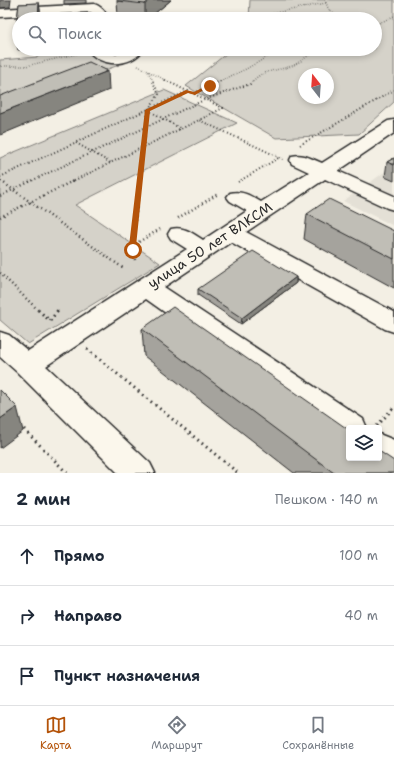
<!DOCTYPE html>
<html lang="ru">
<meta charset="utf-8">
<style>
:root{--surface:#fff;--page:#f6f6f7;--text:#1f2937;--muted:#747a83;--line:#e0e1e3;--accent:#b45309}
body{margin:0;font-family:"Shantell Sans",sans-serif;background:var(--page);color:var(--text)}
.controls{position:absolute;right:12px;bottom:12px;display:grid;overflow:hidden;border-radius:4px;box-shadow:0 2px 6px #0003}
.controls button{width:36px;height:36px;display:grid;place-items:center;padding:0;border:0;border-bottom:1px solid var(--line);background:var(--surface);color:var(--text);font:20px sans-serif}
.compass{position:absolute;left:298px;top:68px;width:36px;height:36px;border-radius:50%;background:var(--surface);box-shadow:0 2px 6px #0003;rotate:343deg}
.stop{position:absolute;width:12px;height:12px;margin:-9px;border:3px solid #b45309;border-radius:50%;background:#fff}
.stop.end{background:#b45309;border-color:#fff;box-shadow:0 1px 4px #0008}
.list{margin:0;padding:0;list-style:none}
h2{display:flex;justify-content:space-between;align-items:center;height:52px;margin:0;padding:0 16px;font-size:17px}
h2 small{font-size:13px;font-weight:400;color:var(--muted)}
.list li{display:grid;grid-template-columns:26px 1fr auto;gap:12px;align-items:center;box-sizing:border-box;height:60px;padding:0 16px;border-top:1px solid var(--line)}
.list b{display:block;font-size:15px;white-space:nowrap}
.list em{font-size:13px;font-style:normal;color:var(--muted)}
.icon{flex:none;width:22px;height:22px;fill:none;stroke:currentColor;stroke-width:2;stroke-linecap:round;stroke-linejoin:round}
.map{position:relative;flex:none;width:394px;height:473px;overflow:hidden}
.search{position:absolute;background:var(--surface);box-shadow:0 2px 6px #0003;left:12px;right:12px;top:12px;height:44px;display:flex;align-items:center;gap:10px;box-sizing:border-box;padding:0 14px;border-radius:22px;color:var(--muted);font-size:15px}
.sheet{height:232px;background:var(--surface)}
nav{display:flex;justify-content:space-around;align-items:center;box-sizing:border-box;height:56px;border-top:1px solid var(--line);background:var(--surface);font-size:11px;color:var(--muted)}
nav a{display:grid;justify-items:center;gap:2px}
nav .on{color:var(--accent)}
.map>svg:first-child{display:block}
</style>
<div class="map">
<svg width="394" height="473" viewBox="0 0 394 473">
<rect width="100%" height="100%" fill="#f3efe4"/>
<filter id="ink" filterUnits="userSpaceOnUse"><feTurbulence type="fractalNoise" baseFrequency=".025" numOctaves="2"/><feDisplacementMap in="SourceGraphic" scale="8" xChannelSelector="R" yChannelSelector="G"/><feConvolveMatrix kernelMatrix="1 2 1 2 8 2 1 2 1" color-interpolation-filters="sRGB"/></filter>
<g filter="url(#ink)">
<path fill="#e4e0d6" d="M394 165V226L343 201 361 189Z"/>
<g fill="#d5d2c9" stroke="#807e7a" fill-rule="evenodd">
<path d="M250 0H394V102L359 134 276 138 186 86 232 49H375V19H249ZM304 74H328V98H304Z"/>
<path d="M65 13 87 19H46V15Z"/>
<path d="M41 49H87L119 65 0 108V60L38 57Z"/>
<path d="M164 90 237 123 75 205 160 263 28 344 0 320V158Z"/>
</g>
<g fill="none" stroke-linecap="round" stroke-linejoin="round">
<defs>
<g id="minor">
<path d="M94 4C100 6 104 10 107 15V19H93L94 16 91 12 0 17V9Z"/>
<path d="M87 49H104L116 55 127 49H144C131 68 100 68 87 49Z"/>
<path d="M394 120V133L338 171 394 196V210L387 208 325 179 246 232 394 312V332L385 329 231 242 164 287 363 419 367 428H349V439L341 437 146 299 46 366 150 463 155 473H118L17 372 0 357V332L9 335 28 351 187 249 171 239 168 234 171 229C184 226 192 233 203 240L247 211 230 201 227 197 230 193C242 190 251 196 261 202L309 172 292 164 290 160 292 156C303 153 312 159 322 163L388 121Z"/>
<path d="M379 434 394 440V470L383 467 371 458H379Z"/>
</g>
</defs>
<use href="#minor" stroke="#2b2b2b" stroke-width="3"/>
<g stroke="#2b2b2b" stroke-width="1.5" stroke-dasharray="0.5 2" stroke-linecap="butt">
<path d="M325 0 328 8 339 19"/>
<path d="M214 19 249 18 326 3"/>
<path d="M375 25 394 16"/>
<path d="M0 66H26L80 53"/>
<path d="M138 66 148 71"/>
<path d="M153 81 148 71 167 81"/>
<path d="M220 81 246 69 281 49"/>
<path d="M253 81C263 69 280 71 294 65 302 61 310 54 318 49"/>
</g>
<g stroke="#2b2b2b" stroke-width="2" stroke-dasharray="1 2.5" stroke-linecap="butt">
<path d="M165 80 187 91"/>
<path d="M194 93 223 80"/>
<path d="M148 110 181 129"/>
<path d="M76 143 111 163"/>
<path d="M300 145 394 90"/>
<path d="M0 177 188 91 223 108 199 120 283 159"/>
<path d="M0 181 2 182"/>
<path d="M29 182 206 99 250 84 254 80"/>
<path d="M71 182 199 120"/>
<path d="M139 182 148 110 159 94 152 80"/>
<path d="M238 182 280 157"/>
</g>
<g stroke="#2b2b2b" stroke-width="2.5" stroke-dasharray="1 3" stroke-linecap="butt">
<path d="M1 181 123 268"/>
<path d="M0 196 31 181"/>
<path d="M0 217 73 181"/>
<path d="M178 218 218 194"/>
<path d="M132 246 160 229"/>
<path d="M135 260 132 246 140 181"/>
<path d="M0 273 39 311"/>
<path d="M57 311 59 308"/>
</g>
<g stroke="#2b2b2b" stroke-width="3" stroke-dasharray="1.5 4" stroke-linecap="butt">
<path d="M38 310 50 321 58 310"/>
<path d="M87 349 238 473"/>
<path d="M20 425 67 473"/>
<path d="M377 426 394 407"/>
</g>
<use href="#minor" fill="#fbf7ec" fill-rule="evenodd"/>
</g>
<g fill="#a5a39d" stroke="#2b2b2b">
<path d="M64 0H86V3L64 4Z"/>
<path d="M171 0 148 19H131L118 17 117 1Z"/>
<path d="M39 3 41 19H19V49H39L18 50 15 36 19 4Z"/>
<path d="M394 158V181L385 177 387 162Z"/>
<path d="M307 214 394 231V288L304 239Z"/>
<path d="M296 277V283L241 324 198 295V289Z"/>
<path d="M142 329 394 473H294L144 356Z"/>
</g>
<g fill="#86857f" stroke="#2b2b2b">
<path d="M0 0H11L10 7 0 8Z"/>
<path d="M150 0H171L148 19H145V4Z"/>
<path d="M39 3 41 16V19H38Z"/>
<path d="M108 71 109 90 0 135V113Z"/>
<path d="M296 277V283L241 324 242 318Z"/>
<path d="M17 407 23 431 0 448V419Z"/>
</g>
<g fill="#c0beb6" stroke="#2b2b2b">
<path d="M117 0H150L145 4 117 1Z"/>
<path d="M39 3 38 19H19V35L15 36 19 4Z"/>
<path d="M89 62 108 71 0 113V96Z"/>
<path d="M394 158V165L387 162Z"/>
<path d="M329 199 394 231V259L307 214Z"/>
<path d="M253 251 296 277 242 318 198 289Z"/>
<path d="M173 307 349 430V458H379V451L394 461V473H334L142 329Z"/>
<path d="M0 390 17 407 0 419Z"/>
</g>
</g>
<path fill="#b45309" d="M210 84 211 86 195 95 188 93 150 111 136 246 137 250 131 252 129 246 145 110 186 90 194 92Z"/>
<g text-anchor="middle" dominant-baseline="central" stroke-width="3.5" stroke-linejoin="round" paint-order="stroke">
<g font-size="14" fill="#2b2b2b" stroke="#fbf7ec">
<text transform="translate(210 245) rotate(-33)">улица 50 лет ВЛКСМ</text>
</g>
</g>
</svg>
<div class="controls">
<button><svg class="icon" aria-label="layers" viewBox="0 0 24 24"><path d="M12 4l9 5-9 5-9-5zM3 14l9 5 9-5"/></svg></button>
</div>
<svg class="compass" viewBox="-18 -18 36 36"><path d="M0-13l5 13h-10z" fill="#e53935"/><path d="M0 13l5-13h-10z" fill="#747a83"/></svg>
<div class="stop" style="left:133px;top:250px"></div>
<div class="stop end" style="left:210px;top:86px"></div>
<div class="search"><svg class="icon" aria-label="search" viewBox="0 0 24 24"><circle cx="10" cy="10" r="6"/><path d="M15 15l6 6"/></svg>Поиск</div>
</div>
<section class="sheet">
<h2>2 мин<small>Пешком · 140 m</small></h2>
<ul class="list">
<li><svg class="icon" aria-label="ahead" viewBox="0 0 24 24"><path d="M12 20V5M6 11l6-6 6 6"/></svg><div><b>Прямо</b></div><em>100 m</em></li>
<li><svg class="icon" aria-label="right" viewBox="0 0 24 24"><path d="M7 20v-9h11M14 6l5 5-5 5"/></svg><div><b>Направо</b></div><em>40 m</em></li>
<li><svg class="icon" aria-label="arrive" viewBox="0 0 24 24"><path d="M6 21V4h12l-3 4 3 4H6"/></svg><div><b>Пункт назначения</b></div></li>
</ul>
</section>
<nav>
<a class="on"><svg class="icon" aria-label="map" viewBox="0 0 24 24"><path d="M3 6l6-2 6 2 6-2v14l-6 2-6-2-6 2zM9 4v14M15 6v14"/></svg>Карта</a>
<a><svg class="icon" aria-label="directions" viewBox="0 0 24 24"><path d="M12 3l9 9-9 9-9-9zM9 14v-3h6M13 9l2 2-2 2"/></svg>Маршрут</a>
<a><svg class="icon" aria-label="saved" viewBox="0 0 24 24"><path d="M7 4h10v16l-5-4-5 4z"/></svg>Сохранённые</a>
</nav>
